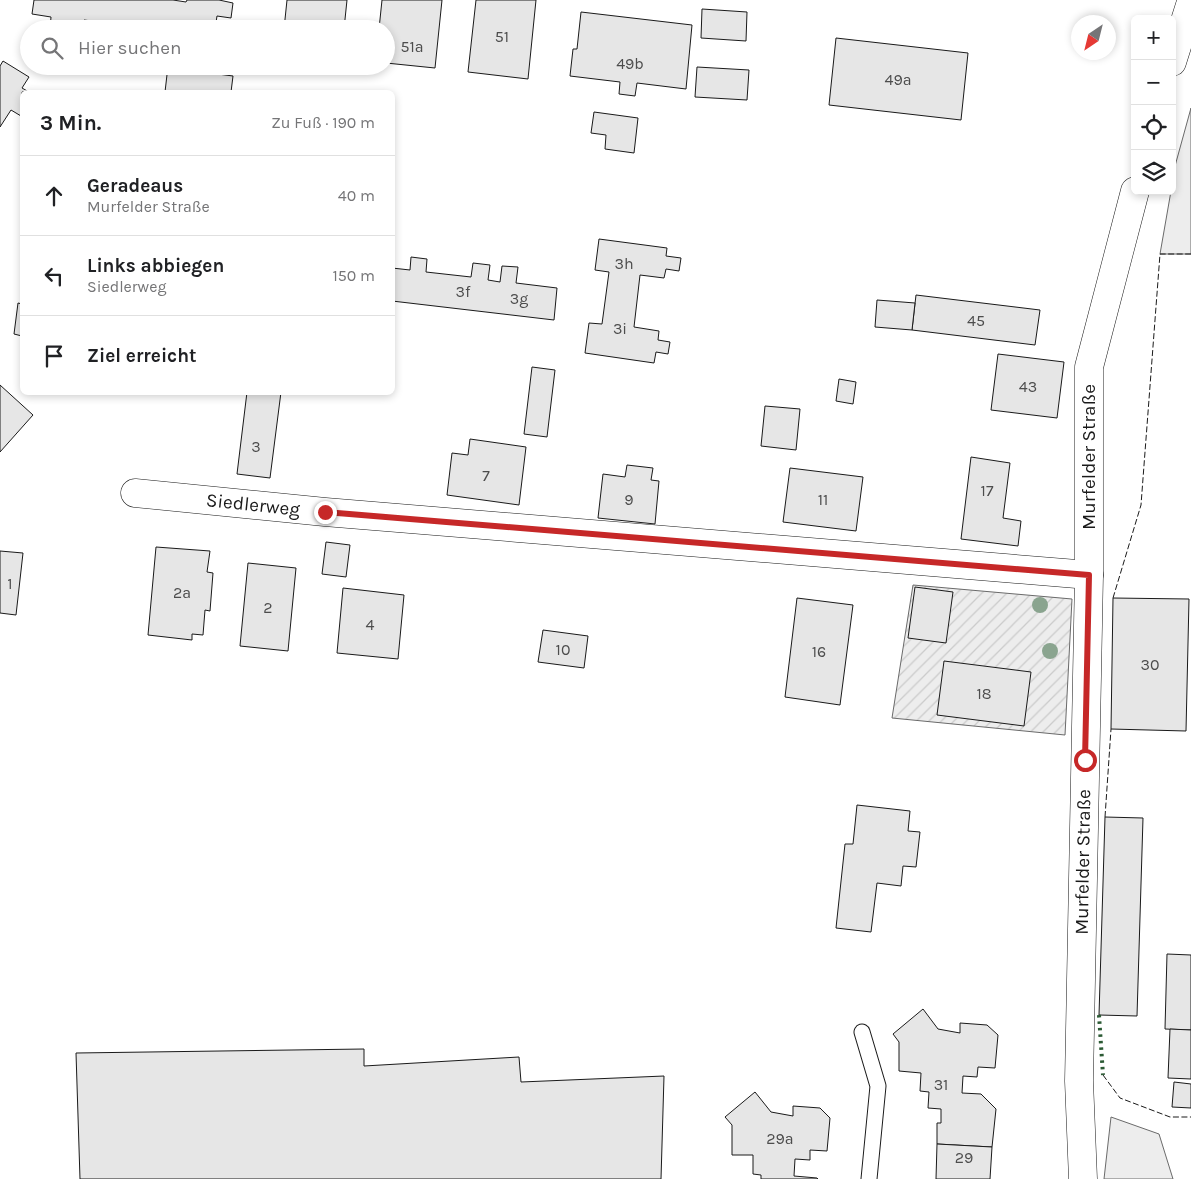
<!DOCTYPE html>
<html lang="de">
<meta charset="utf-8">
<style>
:root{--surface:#fff;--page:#f6f6f6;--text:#202124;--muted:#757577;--line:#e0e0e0}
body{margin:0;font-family:Karla,sans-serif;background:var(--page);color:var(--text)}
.controls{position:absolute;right:15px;top:15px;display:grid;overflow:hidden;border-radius:8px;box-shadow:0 2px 8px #0003}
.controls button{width:45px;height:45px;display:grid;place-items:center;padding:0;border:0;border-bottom:1px solid var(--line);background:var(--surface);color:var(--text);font:25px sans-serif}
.compass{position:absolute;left:1071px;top:15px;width:45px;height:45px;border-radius:50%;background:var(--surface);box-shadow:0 2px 8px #0003;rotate:215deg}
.stop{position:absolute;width:15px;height:15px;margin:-11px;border:4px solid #c62828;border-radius:50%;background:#fff}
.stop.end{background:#c62828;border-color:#fff;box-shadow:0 1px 5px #0008}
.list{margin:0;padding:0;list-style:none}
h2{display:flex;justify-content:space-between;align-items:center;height:65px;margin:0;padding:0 20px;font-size:21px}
h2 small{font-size:16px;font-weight:400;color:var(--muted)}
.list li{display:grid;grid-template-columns:32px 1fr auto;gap:15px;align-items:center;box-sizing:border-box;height:80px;padding:0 20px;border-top:1px solid var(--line)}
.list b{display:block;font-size:19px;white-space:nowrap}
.list p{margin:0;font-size:16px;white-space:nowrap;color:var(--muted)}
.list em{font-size:16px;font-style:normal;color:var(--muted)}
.icon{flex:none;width:28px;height:28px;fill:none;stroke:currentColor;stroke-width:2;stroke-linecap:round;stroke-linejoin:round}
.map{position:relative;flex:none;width:1191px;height:1179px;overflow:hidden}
.search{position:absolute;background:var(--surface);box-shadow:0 2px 8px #0003;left:20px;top:20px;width:375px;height:55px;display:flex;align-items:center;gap:12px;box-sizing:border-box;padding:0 18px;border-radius:28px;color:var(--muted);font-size:19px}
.panel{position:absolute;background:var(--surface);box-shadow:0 2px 8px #0003;left:20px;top:90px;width:375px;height:305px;border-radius:8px}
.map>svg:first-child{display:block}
</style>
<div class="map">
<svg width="1191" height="1179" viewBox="0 0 1191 1179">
<defs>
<pattern id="garden-furrows" width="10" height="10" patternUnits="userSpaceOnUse" patternTransform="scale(1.25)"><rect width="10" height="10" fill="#ededed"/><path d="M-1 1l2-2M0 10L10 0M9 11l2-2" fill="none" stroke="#cbcbcb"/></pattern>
</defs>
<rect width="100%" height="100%" fill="#fff"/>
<g fill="#ededed" stroke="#6a6a6a">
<path d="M1191 108V254H1160L1171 191H1172L1175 166Z"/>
<path d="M1111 1117 1159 1134 1173 1179H1104Z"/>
</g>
<path fill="url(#garden-furrows)" stroke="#6a6a6a" d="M913 585 1072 599 1065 735 892 718Z"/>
<g fill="#e6e6e6" stroke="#1a1a1a">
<path d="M34 0H173L186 2 187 0H219L233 3 231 18 217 16 215 29H158L139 26 138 29H107V23L84 20 82 29H50L51 17 32 14Z"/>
<path d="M287 0H347L344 29H284Z"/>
<path d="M382 0H442L435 68 386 63V29H379Z"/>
<path d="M476 0H536L528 79 468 72Z"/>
<path d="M702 9 747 12 746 41 701 38Z"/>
<path d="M581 12 692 25 686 89 637 83 635 96 619 94 620 82 570 76 573 49H577Z"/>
<path d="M836 38 968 53 961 120 829 105Z"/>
<path d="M3 61 29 77 22 88 29 92H22V114L21 116 11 110 0 127V66Z"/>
<path d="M168 66H211L210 73 233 76 231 92H165Z"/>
<path d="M697 67 749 70 747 100 695 97Z"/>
<path d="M594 112 638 118 634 153 605 149 606 135 591 133Z"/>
<path d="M599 239 667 248 666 256 681 258 679 271 666 269 664 278 640 275 634 327 659 331 658 340 670 342 668 354 656 352 654 363 585 353 589 323 602 324 609 272 595 270Z"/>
<path d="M411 257 427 259 426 272 471 277 473 263 490 265 488 280 500 282 502 266 518 267 516 283 557 288 554 320 392 301V268L410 270Z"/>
<path d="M916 295 1040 310 1035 345 912 330Z"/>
<path d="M877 300 915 303 912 330 875 327Z"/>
<path d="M18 303 22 304V336L14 334Z"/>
<path d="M998 354 1064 362 1057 418 991 410Z"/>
<path d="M532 367 555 370 547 437 524 434Z"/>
<path d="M839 379 856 382 853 404 836 401Z"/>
<path d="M0 385 33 415 0 452Z"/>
<path d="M247 392H281L270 478 237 474Z"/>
<path d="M765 406 800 409 796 450 761 446Z"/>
<path d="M470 439 526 447 519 505 447 495 452 453 468 455Z"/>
<path d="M971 457 1010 463 1003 518 1021 521 1018 546 961 539Z"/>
<path d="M627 465 653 468 651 480 659 481 655 524 598 518 603 474 625 477Z"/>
<path d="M790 468 863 477 856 531 783 522Z"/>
<path d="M326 542 350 545 346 577 322 574Z"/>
<path d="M156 547 210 551 207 572 213 573 210 611 205 610 203 635 192 634V640L148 635Z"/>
<path d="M0 551 23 553 16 615 0 613Z"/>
<path d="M248 563 296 568 288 651 240 646Z"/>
<path d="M915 587 953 592 946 643 908 638Z"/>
<path d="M343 588 404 595 398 659 337 653Z"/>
<path d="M797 598 853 605 840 705 785 697Z"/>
<path d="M1113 598 1189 599 1186 731 1111 729Z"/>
<path d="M543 630 588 636 584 668 538 662Z"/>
<path d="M944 661 1031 672 1024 726 937 715Z"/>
<path d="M857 805 910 811 908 831 920 832 916 867 903 866 901 886 877 883 871 932 836 928 845 844H853Z"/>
<path d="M1105 817 1143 818 1137 1016 1099 1015Z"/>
<path d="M1167 954 1191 955V1030L1165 1029Z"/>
<path d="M923 1009 938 1029 960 1033V1023L987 1025 998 1035 995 1068 978 1067 977 1077 963 1076 962 1093 981 1094 996 1109 992 1147 937 1144V1123H941V1109L928 1108 929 1092 920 1091 921 1073 899 1071V1042L893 1034Z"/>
<path d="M1170 1029 1191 1030V1079L1168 1078Z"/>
<path d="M364 1049V1066L519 1057 521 1082 664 1076 661 1179H80L76 1053Z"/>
<path d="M1174 1082 1191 1084V1108L1172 1107Z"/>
<path d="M755 1092 771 1112 793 1116V1106L820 1108 830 1118 827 1151 810 1150V1160L795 1159 794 1176 817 1178 818 1179H761V1175L753 1174V1155H732V1125L725 1117Z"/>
<path d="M937 1144 992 1147 990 1179H936Z"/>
</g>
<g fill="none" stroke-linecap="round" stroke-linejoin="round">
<defs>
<path id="lane" d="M862 1032 878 1086 869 1179"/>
<path id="street" d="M135 493 325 512 1089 575"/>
<g id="secondary">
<path d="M1172 62 1191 2"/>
<path d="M1083 1179 1079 1081 1089 575V367L1135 191"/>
</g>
</defs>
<use href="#lane" stroke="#1a1a1a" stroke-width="17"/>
<use href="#street" stroke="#1a1a1a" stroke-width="29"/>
<use href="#secondary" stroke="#1a1a1a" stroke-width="29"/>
<use href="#lane" stroke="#fff" stroke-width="15"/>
<use href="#street" stroke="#fff" stroke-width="28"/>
<use href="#secondary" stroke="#fff" stroke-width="28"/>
<path stroke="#2b5a34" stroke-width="4" stroke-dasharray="2.5 4" stroke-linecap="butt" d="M1099 1015 1103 1075"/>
<g stroke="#1a1a1a" stroke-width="1" stroke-dasharray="6 2.5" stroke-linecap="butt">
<path d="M1113 598 1141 505 1160 254H1191"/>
<path d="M1105 817 1111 729"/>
<path d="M1103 1075 1120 1098 1170 1117H1191"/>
</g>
</g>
<g fill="#8aa48f">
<circle cx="1040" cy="605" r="8"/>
<circle cx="1050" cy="651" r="8"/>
</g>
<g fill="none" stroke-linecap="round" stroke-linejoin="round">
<path stroke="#c62828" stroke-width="6" d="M325 512 1089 575 1085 760"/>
</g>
<g text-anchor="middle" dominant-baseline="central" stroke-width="4" stroke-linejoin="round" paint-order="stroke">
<g font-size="16" fill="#4d4d4d">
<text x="502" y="36">51</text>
<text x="412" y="46">51a</text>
<text x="630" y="63">49b</text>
<text x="898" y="79">49a</text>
<text x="624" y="263">3h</text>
<text x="463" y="291">3f</text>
<text x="519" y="298">3g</text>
<text x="976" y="320">45</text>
<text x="620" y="328">3i</text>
<text x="1028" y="386">43</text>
<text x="256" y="446">3</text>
<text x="486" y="475">7</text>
<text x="987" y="490">17</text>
<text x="629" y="499">9</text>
<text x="823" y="499">11</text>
<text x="10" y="583">1</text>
<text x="182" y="592">2a</text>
<text x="268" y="607">2</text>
<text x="370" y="624">4</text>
<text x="563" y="649">10</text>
<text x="819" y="651">16</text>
<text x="1150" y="664">30</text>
<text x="984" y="693">18</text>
<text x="941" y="1084">31</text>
<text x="780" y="1138">29a</text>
<text x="964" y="1157">29</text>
</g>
<g font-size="19" fill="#1a1a1a" stroke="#fff">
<text transform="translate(1089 457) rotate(-90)">Murfelder Straße</text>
<text transform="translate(253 505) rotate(6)">Siedlerweg</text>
<text transform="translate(1083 862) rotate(-89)">Murfelder Straße</text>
</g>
</g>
</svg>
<div class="controls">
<button>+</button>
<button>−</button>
<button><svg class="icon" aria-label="locate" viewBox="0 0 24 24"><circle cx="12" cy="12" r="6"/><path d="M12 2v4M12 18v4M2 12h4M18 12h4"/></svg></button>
<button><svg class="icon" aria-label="layers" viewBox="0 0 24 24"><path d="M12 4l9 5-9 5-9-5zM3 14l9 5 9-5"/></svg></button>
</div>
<svg class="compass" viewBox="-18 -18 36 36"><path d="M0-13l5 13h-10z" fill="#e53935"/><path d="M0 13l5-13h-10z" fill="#757577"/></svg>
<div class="stop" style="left:1085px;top:760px"></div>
<div class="stop end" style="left:325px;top:512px"></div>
<div class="search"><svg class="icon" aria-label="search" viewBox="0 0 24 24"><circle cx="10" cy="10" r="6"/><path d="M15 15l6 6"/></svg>Hier suchen</div>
<section class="panel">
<h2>3 Min.<small>Zu Fuß · 190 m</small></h2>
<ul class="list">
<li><svg class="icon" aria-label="ahead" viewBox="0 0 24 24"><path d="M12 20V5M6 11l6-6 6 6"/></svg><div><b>Geradeaus</b><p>Murfelder Straße</p></div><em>40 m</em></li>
<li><svg class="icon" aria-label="left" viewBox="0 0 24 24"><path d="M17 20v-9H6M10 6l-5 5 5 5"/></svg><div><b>Links abbiegen</b><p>Siedlerweg</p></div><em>150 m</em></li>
<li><svg class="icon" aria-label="arrive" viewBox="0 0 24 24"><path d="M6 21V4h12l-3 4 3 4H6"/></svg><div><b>Ziel erreicht</b></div></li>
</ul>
</section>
</div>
